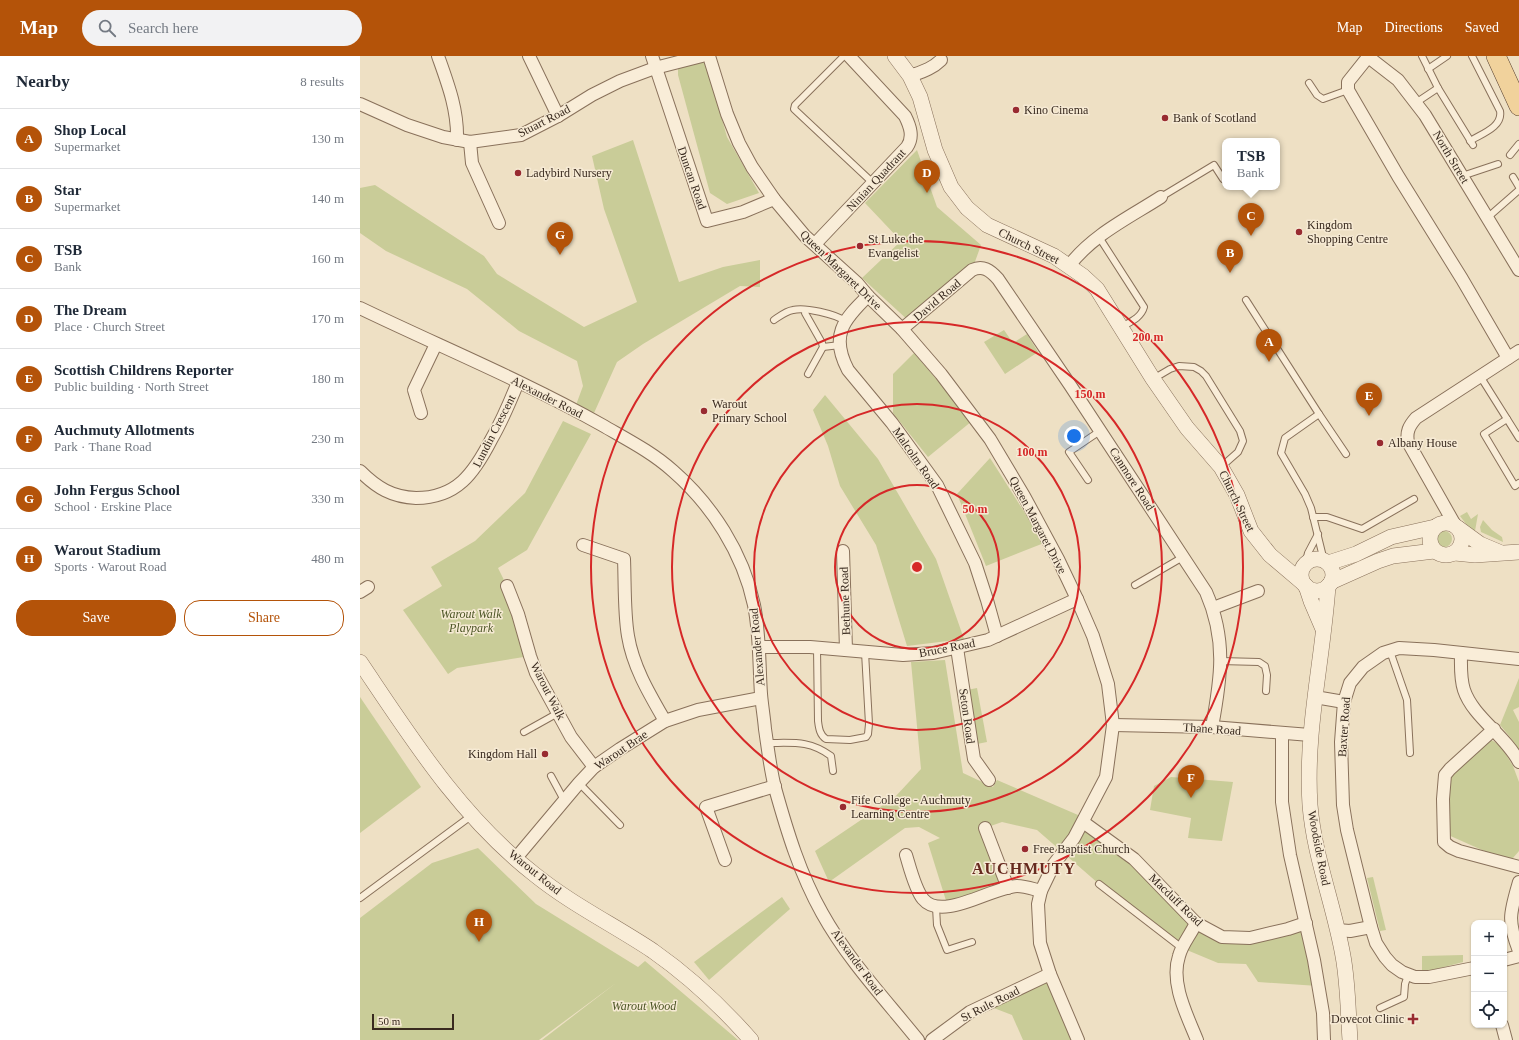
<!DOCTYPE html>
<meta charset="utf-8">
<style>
:root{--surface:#fff;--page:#f2f2f3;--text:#1f2937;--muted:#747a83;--line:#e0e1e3;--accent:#b45309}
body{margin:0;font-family:Georgia,serif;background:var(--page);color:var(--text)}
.controls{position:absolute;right:12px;bottom:12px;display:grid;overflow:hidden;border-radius:8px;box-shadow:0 1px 3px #0004}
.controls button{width:36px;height:36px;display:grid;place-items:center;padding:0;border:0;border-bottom:1px solid var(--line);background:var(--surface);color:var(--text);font:20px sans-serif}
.scale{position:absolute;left:12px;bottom:10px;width:82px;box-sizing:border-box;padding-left:4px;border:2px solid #392a1f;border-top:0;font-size:11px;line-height:14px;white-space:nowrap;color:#392a1f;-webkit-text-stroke:3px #f6ead4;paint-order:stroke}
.you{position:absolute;left:714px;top:380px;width:14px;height:14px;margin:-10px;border:3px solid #fff;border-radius:50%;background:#1a73e8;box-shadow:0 0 0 6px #1a73e833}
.badge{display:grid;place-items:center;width:26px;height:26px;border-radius:50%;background:var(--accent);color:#fff;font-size:13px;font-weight:700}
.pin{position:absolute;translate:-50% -33px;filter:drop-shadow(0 1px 2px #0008)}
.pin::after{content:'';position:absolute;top:21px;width:14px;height:12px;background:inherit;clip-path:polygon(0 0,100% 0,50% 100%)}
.popup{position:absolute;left:862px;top:82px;width:58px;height:52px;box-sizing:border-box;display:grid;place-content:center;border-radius:8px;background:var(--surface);filter:drop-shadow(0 1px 3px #0005);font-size:13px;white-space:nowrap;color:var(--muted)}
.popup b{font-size:15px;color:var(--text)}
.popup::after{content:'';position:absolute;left:50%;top:100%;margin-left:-8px;border:8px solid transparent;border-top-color:var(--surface)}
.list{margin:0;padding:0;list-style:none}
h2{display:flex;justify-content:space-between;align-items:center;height:52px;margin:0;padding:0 16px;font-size:17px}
h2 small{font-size:13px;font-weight:400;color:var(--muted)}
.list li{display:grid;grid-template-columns:26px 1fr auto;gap:12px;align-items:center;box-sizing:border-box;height:60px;padding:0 16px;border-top:1px solid var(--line)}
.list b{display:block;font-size:15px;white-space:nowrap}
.list p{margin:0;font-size:13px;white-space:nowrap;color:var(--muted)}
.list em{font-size:13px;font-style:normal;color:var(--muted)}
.actions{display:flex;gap:8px;padding:12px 16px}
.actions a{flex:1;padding:9px 0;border:1px solid var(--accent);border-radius:16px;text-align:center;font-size:14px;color:var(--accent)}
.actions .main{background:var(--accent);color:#fff}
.icon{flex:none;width:22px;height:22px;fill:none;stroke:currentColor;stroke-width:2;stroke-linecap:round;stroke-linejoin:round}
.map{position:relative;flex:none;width:1159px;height:984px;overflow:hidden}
header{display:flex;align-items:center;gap:24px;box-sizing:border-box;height:56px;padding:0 20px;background:var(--accent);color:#fff}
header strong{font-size:19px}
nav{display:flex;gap:22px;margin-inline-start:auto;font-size:14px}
.search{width:280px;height:36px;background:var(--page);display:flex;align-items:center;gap:10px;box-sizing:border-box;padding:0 14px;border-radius:22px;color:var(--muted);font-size:15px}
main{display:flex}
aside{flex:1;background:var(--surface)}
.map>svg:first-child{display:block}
</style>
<header>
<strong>Map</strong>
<div class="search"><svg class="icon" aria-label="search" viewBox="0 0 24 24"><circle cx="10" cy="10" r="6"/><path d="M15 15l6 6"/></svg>Search here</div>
<nav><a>Map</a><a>Directions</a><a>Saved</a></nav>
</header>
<main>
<aside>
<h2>Nearby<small>8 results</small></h2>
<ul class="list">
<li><span class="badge">A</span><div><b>Shop Local</b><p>Supermarket</p></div><em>130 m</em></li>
<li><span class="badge">B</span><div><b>Star</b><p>Supermarket</p></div><em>140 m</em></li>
<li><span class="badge">C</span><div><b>TSB</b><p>Bank</p></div><em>160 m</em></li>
<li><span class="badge">D</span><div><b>The Dream</b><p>Place · Church Street</p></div><em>170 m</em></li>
<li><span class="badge">E</span><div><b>Scottish Childrens Reporter</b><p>Public building · North Street</p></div><em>180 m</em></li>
<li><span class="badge">F</span><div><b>Auchmuty Allotments</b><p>Park · Thane Road</p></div><em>230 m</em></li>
<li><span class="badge">G</span><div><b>John Fergus School</b><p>School · Erskine Place</p></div><em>330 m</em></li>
<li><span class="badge">H</span><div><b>Warout Stadium</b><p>Sports · Warout Road</p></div><em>480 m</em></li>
</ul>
<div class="actions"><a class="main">Save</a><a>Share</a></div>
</aside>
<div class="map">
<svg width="1159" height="984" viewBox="0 0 1159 984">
<rect width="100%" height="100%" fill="#eee0c4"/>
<g fill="#c9cc98">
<path d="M318 0H344L367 81 399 137 367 148 350 137 318 19Z"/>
<path d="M273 84 319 226 363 211 400 204V231L380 230 283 288 257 306 234 357 216 349 223 330 217 305 159 275 107 233 26 195 0 177V132L15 129 124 200 137 218 224 271 277 246 244 153 232 100Z"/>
<path d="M557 94 577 151 621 189 612 214 550 266 502 222 541 185 505 147Z"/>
<path d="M644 274 653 287 667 278 678 296 645 318 624 286Z"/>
<path d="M554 297 612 365 568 401 533 357V318Z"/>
<path d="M465 339 518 403 576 503 604 583 547 590 516 489 480 430 468 390 453 354Z"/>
<path d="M203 365 231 378 167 494 138 512 147 530 170 600 97 612 88 618 43 554 82 530 71 511 115 485 165 437Z"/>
<path d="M630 402 684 487 626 510 597 438Z"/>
<path d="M1107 456 1111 463 1118 458 1115 475 1106 468 1100 460Z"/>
<path d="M1123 464 1132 474 1142 481 1143 486 1121 476 1120 471Z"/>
<circle cx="1084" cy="483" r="8"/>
<path d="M585 604 603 717 633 731 637 724 725 762 774 803 836 867 862 881 946 867 958 930 898 926 886 908 858 907 822 892 739 828 677 774 642 766 625 772 648 832 588 851 568 787 580 782 559 771 545 772 469 826 455 795 535 741 561 713 551 606Z"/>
<path d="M1159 622V651L1153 654 1159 666V694L1150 681 1140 669Z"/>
<path d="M617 632 627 686 617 688 607 634Z"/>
<path d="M0 641 61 731 0 777Z"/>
<path d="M1129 683 1135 686 1142 692 1153 710 1159 726V795L1153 802H1140L1086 778 1088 719Z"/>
<path d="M811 721 873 726 862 785 828 782 831 762 790 754 794 730Z"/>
<path d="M118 792 176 848 278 911 285 905 378 984H182L256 927 179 984H0V862L72 807Z"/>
<path d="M1013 821 1026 874 1020 875 1007 822Z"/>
<path d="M422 841 430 853 349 924 334 906Z"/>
<path d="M1103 899V906L1069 915H1062V900Z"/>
<path d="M690 918 718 984H663L652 959 626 949Z"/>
</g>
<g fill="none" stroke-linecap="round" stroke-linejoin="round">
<defs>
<g id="service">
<path d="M484 0 435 49 434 53 513 127"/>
<path d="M1062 0 1078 32 1113 89"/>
<path d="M1068 13 1087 0"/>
<path d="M949 27 957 39 963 43 988 34"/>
<path d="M1057 46 1078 32"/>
<path d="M1110 85C1121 78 1143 71 1140 55L1112 0"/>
<path d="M1150 99 1159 88"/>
<path d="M1102 120 1138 108"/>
<path d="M1153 121 1159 131"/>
<path d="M801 141 854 109 863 123"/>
<path d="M1127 162 1159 134"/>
<path d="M739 181 784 251C781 262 770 266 761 271"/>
<path d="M886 244 959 358 925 382 921 397 945 438 951 452 964 505"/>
<path d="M446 254 445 257 462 287 463 291 448 318"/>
<path d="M414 264C420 260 426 255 433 254 445 251 475 258 485 265"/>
<path d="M463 291 480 289"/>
<path d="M1120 320 1159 382"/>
<path d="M793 323 810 313 819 310 834 311 841 315 846 320 880 375 883 385 878 396 861 411"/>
<path d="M959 358 986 398"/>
<path d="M1147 363 1124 378 1155 430 1159 427"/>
<path d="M728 424 709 396 740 375"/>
<path d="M953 461H967L1002 473 1054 443"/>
<path d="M945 509 948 497 958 478"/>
<path d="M775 529 823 501"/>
<path d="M457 592 458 665C459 673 460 679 466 683L490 684 506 681 508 678 509 668 505 596"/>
<path d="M1030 595 1047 644 1050 697"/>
<path d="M860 605 899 606 905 610 907 619 906 635"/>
<path d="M164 676 198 657"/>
<path d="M407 687C433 687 449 684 471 700L473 715"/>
<path d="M191 720 204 744"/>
<path d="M219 727 260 769"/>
<path d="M739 828 822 892"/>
<path d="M0 842 111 760"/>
<path d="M576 851 577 869 587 894 612 886"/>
<path d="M1020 952 1044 941 1045 928 1048 919"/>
</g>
<g id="minor">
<path d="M78 0C88 28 98 54 97 84"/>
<path d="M169 0 198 60"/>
<path d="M292 0 347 165 383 156 414 143"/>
<path d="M349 0 367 58 379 87 392 111 414 143 445 180 497 227 508 240 542 273 581 318 630 383 664 440 698 503 717 543 733 580 748 628 753 669 746 721 714 782 694 808 681 835 678 848 680 887 690 918 718 984"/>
<path d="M1007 0 1038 24 1065 59 1159 214"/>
<path d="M1008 1 988 26V34L1038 120 1102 223 1148 302"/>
<path d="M550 20C561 16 572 13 581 4"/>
<path d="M0 48 47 69 83 81 110 86 161 79 198 60 232 39 260 25 295 12 342 0"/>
<path d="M110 86 112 107 139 167"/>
<path d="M455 188 547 91C554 81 550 70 545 60L489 0"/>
<path d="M709 210C732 179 770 161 801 141"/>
<path d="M508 240C483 264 470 280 488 314L532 367 577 429 615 507 627 544 637 580"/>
<path d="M0 252C81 291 164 325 242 369 266 383 292 396 313 415 352 449 383 497 394 549 400 578 399 609 401 638 402 650 404 661 405 673 408 693 410 712 415 732 427 775 440 818 462 857 488 904 525 943 558 984"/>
<path d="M542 273 612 214C623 209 630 214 638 223L710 329 846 536C867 584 861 622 852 671"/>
<path d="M61 357 54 334 76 288"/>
<path d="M0 415C17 432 32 441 56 442 97 442 114 417 131 384 142 365 150 346 158 326"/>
<path d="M1095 469 1048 386C1046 376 1049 370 1056 362L1159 295"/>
<path d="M223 489 264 503C265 527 264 557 268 580 273 611 290 639 305 665"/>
<path d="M483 495 486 594"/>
<path d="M147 530 158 558 170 600 176 617 211 681 234 711"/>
<path d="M0 536 8 531"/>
<path d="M853 552 898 535"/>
<path d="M399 591H450L543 599 573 597 628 584 717 543"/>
<path d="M597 592 614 703 629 724"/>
<path d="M1101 597C1101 609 1100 622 1104 634 1113 661 1145 679 1159 706"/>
<path d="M955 641 984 646"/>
<path d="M753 669 852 671 950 679"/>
<path d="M1134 673 1090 713 1085 719 1083 743 1084 786 1090 791 1099 795 1159 811"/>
<path d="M922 677V746L930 799 954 904 963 957 964 984"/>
<path d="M723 766 774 803 836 867 862 881 890 882 928 873 946 867"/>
<path d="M625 772 648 832"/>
<path d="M546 799C550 812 555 833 563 843 582 866 632 831 657 830 665 830 673 833 681 835"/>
<path d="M156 802 219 727 234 711 260 693 305 665 338 654 401 642"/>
<path d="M365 804 346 751 415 730"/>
<path d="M1159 826C1150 857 1147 864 1159 895"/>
<path d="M836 867C831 878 822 888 819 900 810 927 827 959 837 984"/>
<path d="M977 874 990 875 1011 871"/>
<path d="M1144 904 1159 900"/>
<path d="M1114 912 1069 921H1055L1042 916 1032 909 1025 901 1016 887 1011 871 987 774 983 749 981 686 984 646 990 627 1003 611 1023 597 1039 592 1074 594 1159 603"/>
<path d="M1142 969 1146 984"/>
<path d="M572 984 610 956 690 918"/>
</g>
<g id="tertiary">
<path d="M535 0 550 20 560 41 575 94 591 131 607 152 627 169 694 200 723 220 737 233 793 323 827 372 861 411 877 439 891 475 910 499 943 527"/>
<circle cx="1086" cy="483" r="16"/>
<path d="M1098 472 1120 488 1139 496"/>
<path d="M1095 497 1115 499 1159 496"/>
<circle cx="957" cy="519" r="16"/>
<path d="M968 507 996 498 1031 481 1075 471"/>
<path d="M971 526 1018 505 1033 500 1074 495"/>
<path d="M946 530 951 545 963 573"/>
<path d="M968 530C963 603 945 675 950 749 954 800 974 849 983 900 988 927 988 956 990 984"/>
<path d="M0 606C52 683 100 760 174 818 211 848 254 869 293 895 330 921 362 951 391 984"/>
</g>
<path id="primary" d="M1136 0 1159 50"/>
</defs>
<use href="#service" stroke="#89715b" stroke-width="8"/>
<use href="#minor" stroke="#89715b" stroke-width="14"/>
<use href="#tertiary" stroke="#89715b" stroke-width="16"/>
<use href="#primary" stroke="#573f2f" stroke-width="20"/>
<use href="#service" stroke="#f9edd8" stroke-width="6"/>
<use href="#minor" stroke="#f9edd8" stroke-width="12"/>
<use href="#tertiary" stroke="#f9edd8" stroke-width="15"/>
<use href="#primary" stroke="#f1d29c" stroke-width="19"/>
</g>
<g fill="none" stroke="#d62828" stroke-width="2">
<circle cx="557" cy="511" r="82"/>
<circle cx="557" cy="511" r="163"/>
<circle cx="557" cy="511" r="245"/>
<circle cx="557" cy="511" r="326"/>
</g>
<g fill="#982b31" stroke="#f6ead4" stroke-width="1.5">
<circle cx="656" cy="54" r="4"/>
<circle cx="805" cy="62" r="4"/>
<circle cx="158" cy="117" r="4"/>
<circle cx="939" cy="176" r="4"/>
<circle cx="500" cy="190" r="4"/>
<circle cx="344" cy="355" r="4"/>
<circle cx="1020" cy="387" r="4"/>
<circle cx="185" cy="698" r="4"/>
<circle cx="483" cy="751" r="4"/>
<circle cx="665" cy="793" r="4"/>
<path d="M1051 957h4v4h4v4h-4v4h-4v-4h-4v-4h4z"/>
</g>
<g text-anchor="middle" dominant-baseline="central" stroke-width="3" stroke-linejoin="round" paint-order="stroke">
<g font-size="12" fill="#392a1f" stroke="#f6ead4" text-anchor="start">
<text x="664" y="54">Kino Cinema</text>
<text x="813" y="62">Bank of Scotland</text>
<text x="166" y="117">Ladybird Nursery</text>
<text x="947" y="169">Kingdom<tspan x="947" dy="14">Shopping Centre</tspan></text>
<text x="508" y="183">St Luke the<tspan x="508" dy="14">Evangelist</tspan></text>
<text x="352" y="348">Warout<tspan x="352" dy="14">Primary School</tspan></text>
<text x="1028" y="387">Albany House</text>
<text x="177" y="698" text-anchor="end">Kingdom Hall</text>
<text x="491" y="744">Fife College - Auchmuty<tspan x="491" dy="14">Learning Centre</tspan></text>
<text x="673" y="793">Free Baptist Church</text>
<text x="1044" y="963" text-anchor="end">Dovecot Clinic</text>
</g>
<g font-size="12" fill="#392a1f" stroke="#f6ead4">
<text transform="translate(184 65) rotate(-27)">Stuart Road</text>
<text transform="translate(1091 101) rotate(59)">North Street</text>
<text transform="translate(332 122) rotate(71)">Duncan Road</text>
<text transform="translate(516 124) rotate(-47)">Ninian Quadrant</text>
<text transform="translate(669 190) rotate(26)">Church Street</text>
<text transform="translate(481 214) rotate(44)">Queen Margaret Drive</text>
<text transform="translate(577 244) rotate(-40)">David Road</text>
<text transform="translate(187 341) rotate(27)">Alexander Road</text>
<text transform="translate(134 375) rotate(-63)">Lundin Crescent</text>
<text transform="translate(556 402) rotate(55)">Malcolm Road</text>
<text transform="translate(772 423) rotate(57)">Canmore Road</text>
<text transform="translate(877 445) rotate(64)">Church Street</text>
<text transform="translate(678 469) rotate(62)">Queen Margaret Drive</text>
<text transform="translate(485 545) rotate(-92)">Bethune Road</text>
<text transform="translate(397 591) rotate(-95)">Alexander Road</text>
<text transform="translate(587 592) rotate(-11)">Bruce Road</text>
<text transform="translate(188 635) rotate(63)">Warout Walk</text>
<text transform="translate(607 660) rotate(82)">Seton Road</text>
<text transform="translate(984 671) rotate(-86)">Baxter Road</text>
<text transform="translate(852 673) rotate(4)">Thane Road</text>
<text transform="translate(261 694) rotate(-34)">Warout Brae</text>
<text transform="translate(959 792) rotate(79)">Woodside Road</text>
<text transform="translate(175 816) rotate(39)">Warout Road</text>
<text transform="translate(816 844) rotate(44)">Macduff Road</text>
<text transform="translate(497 906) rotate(54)">Alexander Road</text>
<text transform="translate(630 948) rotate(-27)">St Rule Road</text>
</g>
<g font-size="12" font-style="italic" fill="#4c5525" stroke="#f6ead4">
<text x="111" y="558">Warout Walk<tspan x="111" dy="14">Playpark</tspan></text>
<text x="284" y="950">Warout Wood</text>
</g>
<g font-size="16" font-weight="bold" letter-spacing="1" fill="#66291e" stroke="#f6ead4">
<text x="664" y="812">AUCHMUTY</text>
</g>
</g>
<circle cx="557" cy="511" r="6" fill="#d62828" stroke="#f6ead4" stroke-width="2"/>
<g font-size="12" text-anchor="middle" font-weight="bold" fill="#d62828" stroke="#f6ead4" stroke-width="3" stroke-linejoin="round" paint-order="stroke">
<text x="788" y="285">200 m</text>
<text x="730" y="342">150 m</text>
<text x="672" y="400">100 m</text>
<text x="615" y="457">50 m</text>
</g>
</svg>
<div class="controls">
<button>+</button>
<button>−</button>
<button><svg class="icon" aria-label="locate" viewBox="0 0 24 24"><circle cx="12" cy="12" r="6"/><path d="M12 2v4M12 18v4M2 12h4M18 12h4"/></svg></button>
</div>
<div class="scale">50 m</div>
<div class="you"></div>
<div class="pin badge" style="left:909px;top:306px">A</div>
<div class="pin badge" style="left:870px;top:217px">B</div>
<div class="pin badge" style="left:891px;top:180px">C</div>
<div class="popup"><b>TSB</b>Bank</div>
<div class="pin badge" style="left:567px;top:137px">D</div>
<div class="pin badge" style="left:1009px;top:360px">E</div>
<div class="pin badge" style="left:831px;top:742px">F</div>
<div class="pin badge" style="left:200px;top:199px">G</div>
<div class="pin badge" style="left:119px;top:886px">H</div>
</div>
</main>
